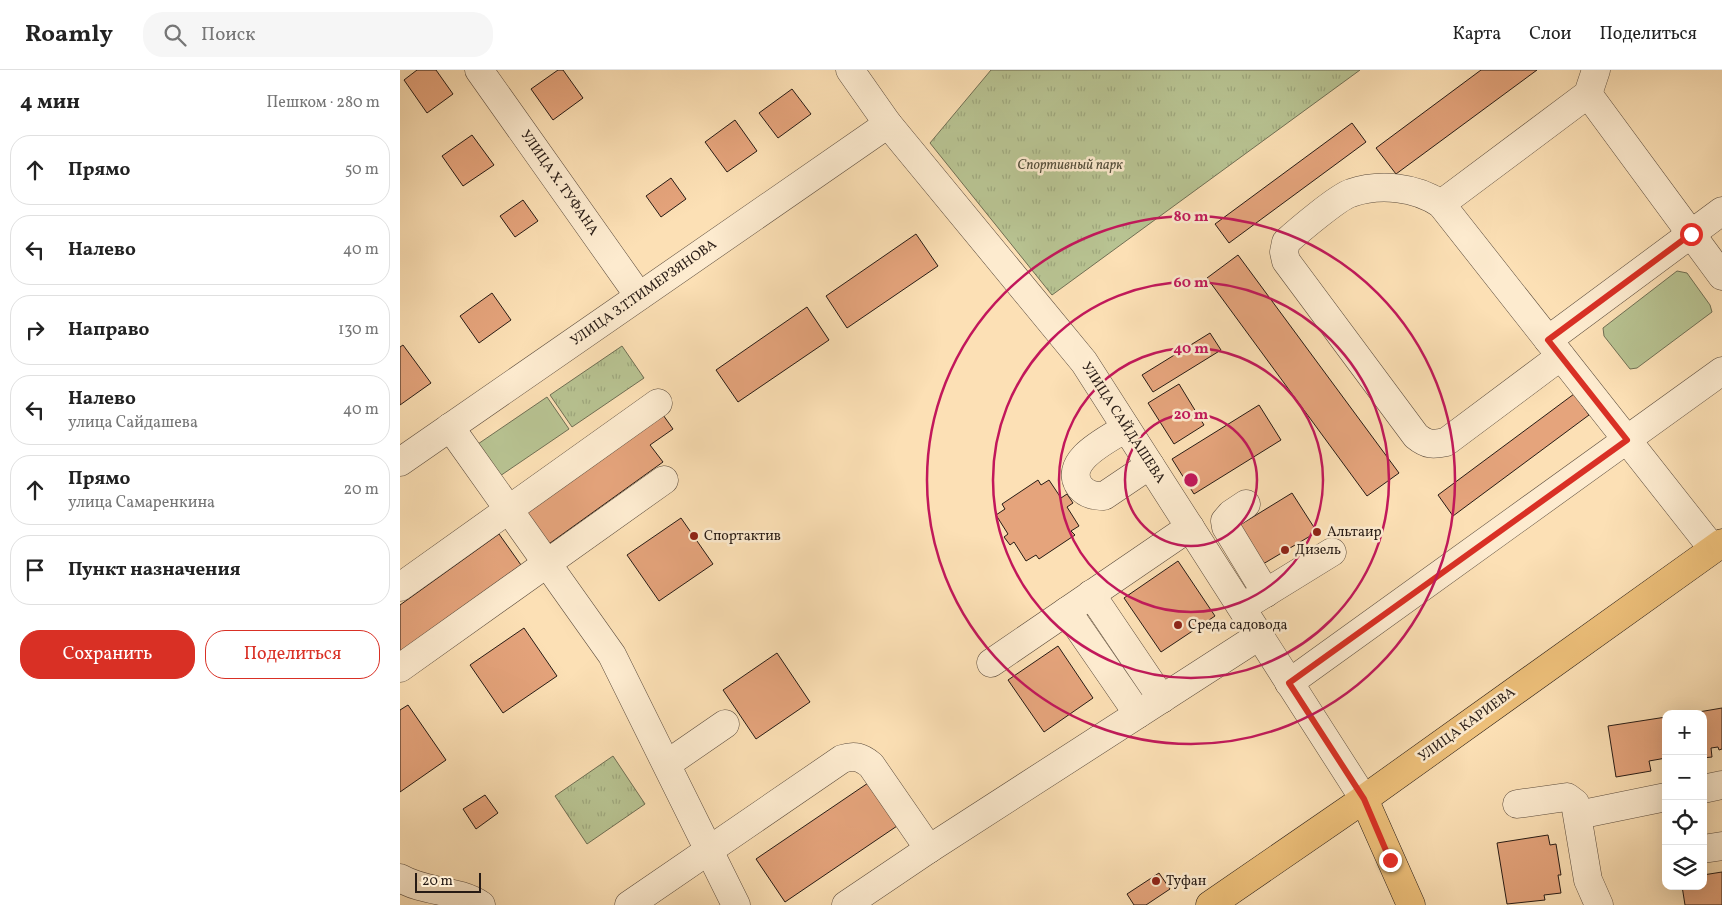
<!DOCTYPE html>
<html lang="ru">
<meta charset="utf-8">
<style>
:root{--surface:#fff;--page:#f6f6f6;--text:#222;--muted:#767676;--line:#e0e0e0;--accent:#d93025}
body{margin:0;font-family:Vollkorn,serif;background:var(--page);color:var(--text)}
.controls{position:absolute;right:15px;bottom:15px;display:grid;overflow:hidden;border-radius:10px;box-shadow:0 5px 20px #0002}
.controls button{width:45px;height:45px;display:grid;place-items:center;padding:0;border:0;border-bottom:1px solid var(--line);background:var(--surface);color:var(--text);font:25px sans-serif}
.scale{position:absolute;left:15px;bottom:12px;width:66px;box-sizing:border-box;padding-left:5px;border:2px solid #271b15;border-top:0;font-size:14px;line-height:18px;white-space:nowrap;color:#271b15;-webkit-text-stroke:4px #fdebcf;paint-order:stroke}
.stop{position:absolute;width:15px;height:15px;margin:-11px;border:4px solid #d93025;border-radius:50%;background:#fff}
.stop.end{background:#d93025;border-color:#fff;box-shadow:0 1px 5px #0008}
.list{margin:0;padding:0;list-style:none}
h2{display:flex;justify-content:space-between;align-items:center;height:65px;margin:0;padding:0 20px;font-size:21px}
h2 small{font-size:16px;font-weight:400;color:var(--muted)}
.list li{display:grid;grid-template-columns:32px 1fr auto;gap:15px;align-items:center;box-sizing:border-box;height:70px;margin:0 10px 10px;padding:0 10px;border:1px solid var(--line);border-radius:20px}
.list b{display:block;font-size:19px;white-space:nowrap}
.list p{margin:0;font-size:16px;white-space:nowrap;color:var(--muted)}
.list em{font-size:16px;font-style:normal;color:var(--muted)}
.actions{display:flex;gap:10px;padding:15px 20px}
.actions a{flex:1;padding:11px 0;border:1px solid var(--accent);border-radius:20px;text-align:center;font-size:18px;color:var(--accent)}
.actions .main{background:var(--accent);color:#fff}
.icon{flex:none;width:28px;height:28px;fill:none;stroke:currentColor;stroke-width:2;stroke-linecap:round;stroke-linejoin:round}
.map{position:relative;flex:none;width:1322px;height:835px;overflow:hidden}
header{display:flex;align-items:center;gap:30px;box-sizing:border-box;height:70px;padding:0 25px;background:var(--surface);border-bottom:1px solid var(--line)}
header strong{font-size:24px}
nav{display:flex;gap:28px;margin-inline-start:auto;font-size:18px}
.search{width:350px;height:45px;background:var(--page);display:flex;align-items:center;gap:12px;box-sizing:border-box;padding:0 18px;border-radius:20px;color:var(--muted);font-size:19px}
main{display:flex}
aside{flex:1;background:var(--surface)}
.map>svg:first-child{display:block}
</style>
<header>
<strong>Roamly</strong>
<div class="search"><svg class="icon" aria-label="search" viewBox="0 0 24 24"><circle cx="10" cy="10" r="6"/><path d="M15 15l6 6"/></svg>Поиск</div>
<nav><a>Карта</a><a>Слои</a><a>Поделиться</a></nav>
</header>
<main>
<aside>
<h2>4 мин<small>Пешком · 280 m</small></h2>
<ul class="list">
<li><svg class="icon" aria-label="ahead" viewBox="0 0 24 24"><path d="M12 20V5M6 11l6-6 6 6"/></svg><div><b>Прямо</b></div><em>50 m</em></li>
<li><svg class="icon" aria-label="left" viewBox="0 0 24 24"><path d="M17 20v-9H6M10 6l-5 5 5 5"/></svg><div><b>Налево</b></div><em>40 m</em></li>
<li><svg class="icon" aria-label="right" viewBox="0 0 24 24"><path d="M7 20v-9h11M14 6l5 5-5 5"/></svg><div><b>Направо</b></div><em>130 m</em></li>
<li><svg class="icon" aria-label="left" viewBox="0 0 24 24"><path d="M17 20v-9H6M10 6l-5 5 5 5"/></svg><div><b>Налево</b><p>улица Сайдашева</p></div><em>40 m</em></li>
<li><svg class="icon" aria-label="ahead" viewBox="0 0 24 24"><path d="M12 20V5M6 11l6-6 6 6"/></svg><div><b>Прямо</b><p>улица Самаренкина</p></div><em>20 m</em></li>
<li><svg class="icon" aria-label="arrive" viewBox="0 0 24 24"><path d="M6 21V4h12l-3 4 3 4H6"/></svg><div><b>Пункт назначения</b></div></li>
</ul>
<div class="actions"><a class="main">Сохранить</a><a>Поделиться</a></div>
</aside>
<div class="map">
<svg width="1322" height="835" viewBox="0 0 1322 835">
<defs>
<pattern id="park-tufts" width="24" height="20" patternUnits="userSpaceOnUse" patternTransform="scale(1.25)"><rect width="24" height="20" fill="#b8c392"/><path d="M3 7l-1-3M5 7V3M7 7l1-3M15 17l-1-3M17 17v-4M19 17l1-3" fill="none" stroke="#9ea77d"/></pattern>
</defs>
<rect width="100%" height="100%" fill="#fce0b5"/>
<filter id="stains"><feTurbulence type="fractalNoise" baseFrequency=".004" numOctaves="4"/><feColorMatrix values="0 0 0 0 .2 0 0 0 0 .09 0 0 0 0 .02 0 0 0 .5 -.17"/></filter>
<radialGradient id="worn" r=".72"><stop offset=".6" stop-color="#630" stop-opacity="0"/><stop offset="1" stop-color="#630" stop-opacity=".3"/></radialGradient>
<g fill="url(#park-tufts)" stroke="#706f54">
<path d="M591 0H960L652 225 530 73Z"/>
<path d="M222 276 244 308 172 357 150 325Z"/>
<path d="M213 686 245 734 187 774 155 726Z"/>
</g>
<g fill="#b8c392" stroke="#706f54">
<path d="M1277 201 1287 203 1310 235 1312 242 1237 298 1230 299 1204 266 1203 258Z"/>
<path d="M147 327 169 359 97 408 75 376Z"/>
</g>
<g fill="#e5a47c" stroke="#271b15">
<path d="M17 0H36L53 24 27 43 4 10Z"/>
<path d="M158 0H163L183 28 153 50 131 19Z"/>
<path d="M1081 0H1137L996 104 976 78Z"/>
<path d="M392 19 411 44 378 68 359 43Z"/>
<path d="M335 50 357 81 327 102 305 72Z"/>
<path d="M952 53 966 72 829 173 815 154Z"/>
<path d="M72 65 94 95 63 116 42 86Z"/>
<path d="M271 108 286 129 261 147 246 126Z"/>
<path d="M123 130 138 151 115 167 100 146Z"/>
<path d="M516 164 538 196 447 258 426 226Z"/>
<path d="M838 185 999 403 967 426 807 208Z"/>
<path d="M92 223 111 250 79 273 60 246Z"/>
<path d="M407 237 429 270 338 332 316 300Z"/>
<path d="M810 263 821 280 753 322 742 305Z"/>
<path d="M3 275 31 313 0 335V277Z"/>
<path d="M779 314 804 355 774 374 748 333Z"/>
<path d="M1174 324 1189 345 1053 446 1038 425Z"/>
<path d="M859 335 881 370 794 424 772 389Z"/>
<path d="M261 342 273 359 250 375 263 392 146 476 121 441Z"/>
<path d="M638 410 641 415 649 410 661 428 667 424 673 433 667 437 679 456 671 461 675 465 639 489 636 485 626 491 614 472 610 475 604 467 608 464 596 445 605 439 602 434Z"/>
<path d="M892 423 917 462 858 497 835 458Z"/>
<path d="M281 448 313 494 259 531 227 485Z"/>
<path d="M99 464 121 495 0 582V535Z"/>
<path d="M778 491 815 546 761 582 724 528Z"/>
<path d="M124 558 157 606 103 643 70 595Z"/>
<path d="M658 576 693 628 644 662 608 610Z"/>
<path d="M377 583 410 632 356 669 323 620Z"/>
<path d="M8 635 46 690 0 722V640Z"/>
<path d="M1322 638V679L1319 680 1318 677 1311 678 1312 687 1303 688V644H1287Z"/>
<path d="M1266 647V688L1249 691 1251 701 1216 707 1208 656Z"/>
<path d="M471 711 500 754 385 832 356 789Z"/>
<path d="M85 725 98 743 76 759 63 739Z"/>
<path d="M1148 765 1150 775 1156 774 1161 805H1158L1161 823 1144 825 1145 830 1107 834 1097 773Z"/>
<path d="M1322 802V835H1285L1282 816H1303V805Z"/>
<path d="M759 803 770 819 746 835H734L727 824Z"/>
</g>
<g fill="none" stroke-linecap="round" stroke-linejoin="round">
<defs>
<g id="minor">
<path d="M79 0 239 226"/>
<path d="M450 0 488 54 684 292 964 729"/>
<path d="M1188 24 1322 206"/>
<path d="M1041 134 1188 24 1196 0"/>
<path d="M1148 270 1322 141"/>
<path d="M1161 286 1046 372C1033 375 1027 375 1016 366L886 191 884 182 886 172C897 162 938 127 951 123 980 113 1016 117 1041 134L1313 479"/>
<path d="M50 357 212 585 336 835"/>
<path d="M726 358C709 369 661 391 680 417 687 425 695 426 704 426L750 395"/>
<path d="M0 392 488 54"/>
<path d="M846 434 831 444 825 451 826 457 866 523"/>
<path d="M0 517 258 333"/>
<path d="M691 524 762 629"/>
<path d="M851 532 932 482"/>
<path d="M667 541 738 644"/>
<path d="M591 593 790 457"/>
<path d="M0 598 264 410"/>
<path d="M889 613 1322 301"/>
<path d="M267 694 325 654"/>
<path d="M1303 719 1322 715"/>
<path d="M1117 734 1167 727 1175 733 1188 810 1199 835"/>
<path d="M1178 745 1266 727"/>
<path d="M1303 779 1322 776"/>
<path d="M0 808C25 823 57 819 81 835"/>
<path d="M229 835 442 689C455 685 461 687 471 695L529 779"/>
<path d="M446 835 529 779 859 566"/>
</g>
<g id="major">
<path d="M964 729 1011 835"/>
<path d="M810 835 964 729 1322 473"/>
</g>
</defs>
<use href="#minor" stroke="#5c4c3d" stroke-width="29"/>
<use href="#major" stroke="#271b15" stroke-width="29"/>
<use href="#minor" stroke="#fdebcf" stroke-width="28"/>
<use href="#major" stroke="#eec07a" stroke-width="28"/>
</g>
<g fill="none" stroke-linecap="round" stroke-linejoin="round">
<path stroke="#d93025" stroke-width="6" d="M990 790 964 729 889 613 1227 370 1148 270 1291 164"/>
</g>
<g fill="none" stroke="#c2185b" stroke-width="2.5">
<circle cx="791" cy="410" r="66"/>
<circle cx="791" cy="410" r="132"/>
<circle cx="791" cy="410" r="198"/>
<circle cx="791" cy="410" r="264"/>
</g>
<g fill="#8f2418" stroke="#fdebcf" stroke-width="2">
<circle cx="917" cy="462" r="5"/>
<circle cx="294" cy="466" r="5"/>
<circle cx="885" cy="480" r="5"/>
<circle cx="778" cy="555" r="5"/>
<circle cx="756" cy="811" r="5"/>
</g>
<g text-anchor="middle" dominant-baseline="central" stroke-width="5" stroke-linejoin="round" paint-order="stroke">
<g font-size="14" font-style="italic" fill="#524d3a" stroke="#fdebcf">
<text x="670" y="95">Спортивный парк</text>
</g>
<g font-size="14" fill="#271b15" stroke="#fdebcf">
<text transform="translate(159 113) rotate(55)">УЛИЦА Х. ТУФАНА</text>
<text transform="translate(244 223) rotate(-35)">УЛИЦА З.Т.ТИМЕРЗЯНОВА</text>
<text transform="translate(723 353) rotate(57)">УЛИЦА САЙДАШЕВА</text>
<text transform="translate(1067 655) rotate(-36)">УЛИЦА КАРИЕВА</text>
</g>
<g font-size="14" fill="#271b15" stroke="#fdebcf" text-anchor="start">
<text x="927" y="462">Альтаир</text>
<text x="304" y="466">Спортактив</text>
<text x="895" y="480">Дизель</text>
<text x="788" y="555">Среда садовода</text>
<text x="766" y="811">Туфан</text>
</g>
</g>
<circle cx="791" cy="410" r="8" fill="#c2185b" stroke="#fdebcf" stroke-width="2.5"/>
<g font-size="15" text-anchor="middle" font-weight="bold" fill="#c2185b" stroke="#fdebcf" stroke-width="5" stroke-linejoin="round" paint-order="stroke">
<text x="791" y="151">80 m</text>
<text x="791" y="217">60 m</text>
<text x="791" y="283">40 m</text>
<text x="791" y="349">20 m</text>
</g>
<rect width="100%" height="100%" filter="url(#stains)"/>
<rect width="100%" height="100%" fill="url(#worn)"/>
</svg>
<div class="controls">
<button>+</button>
<button>−</button>
<button><svg class="icon" aria-label="locate" viewBox="0 0 24 24"><circle cx="12" cy="12" r="6"/><path d="M12 2v4M12 18v4M2 12h4M18 12h4"/></svg></button>
<button><svg class="icon" aria-label="layers" viewBox="0 0 24 24"><path d="M12 4l9 5-9 5-9-5zM3 14l9 5 9-5"/></svg></button>
</div>
<div class="scale">20 m</div>
<div class="stop" style="left:1291px;top:164px"></div>
<div class="stop end" style="left:990px;top:790px"></div>
</div>
</main>
